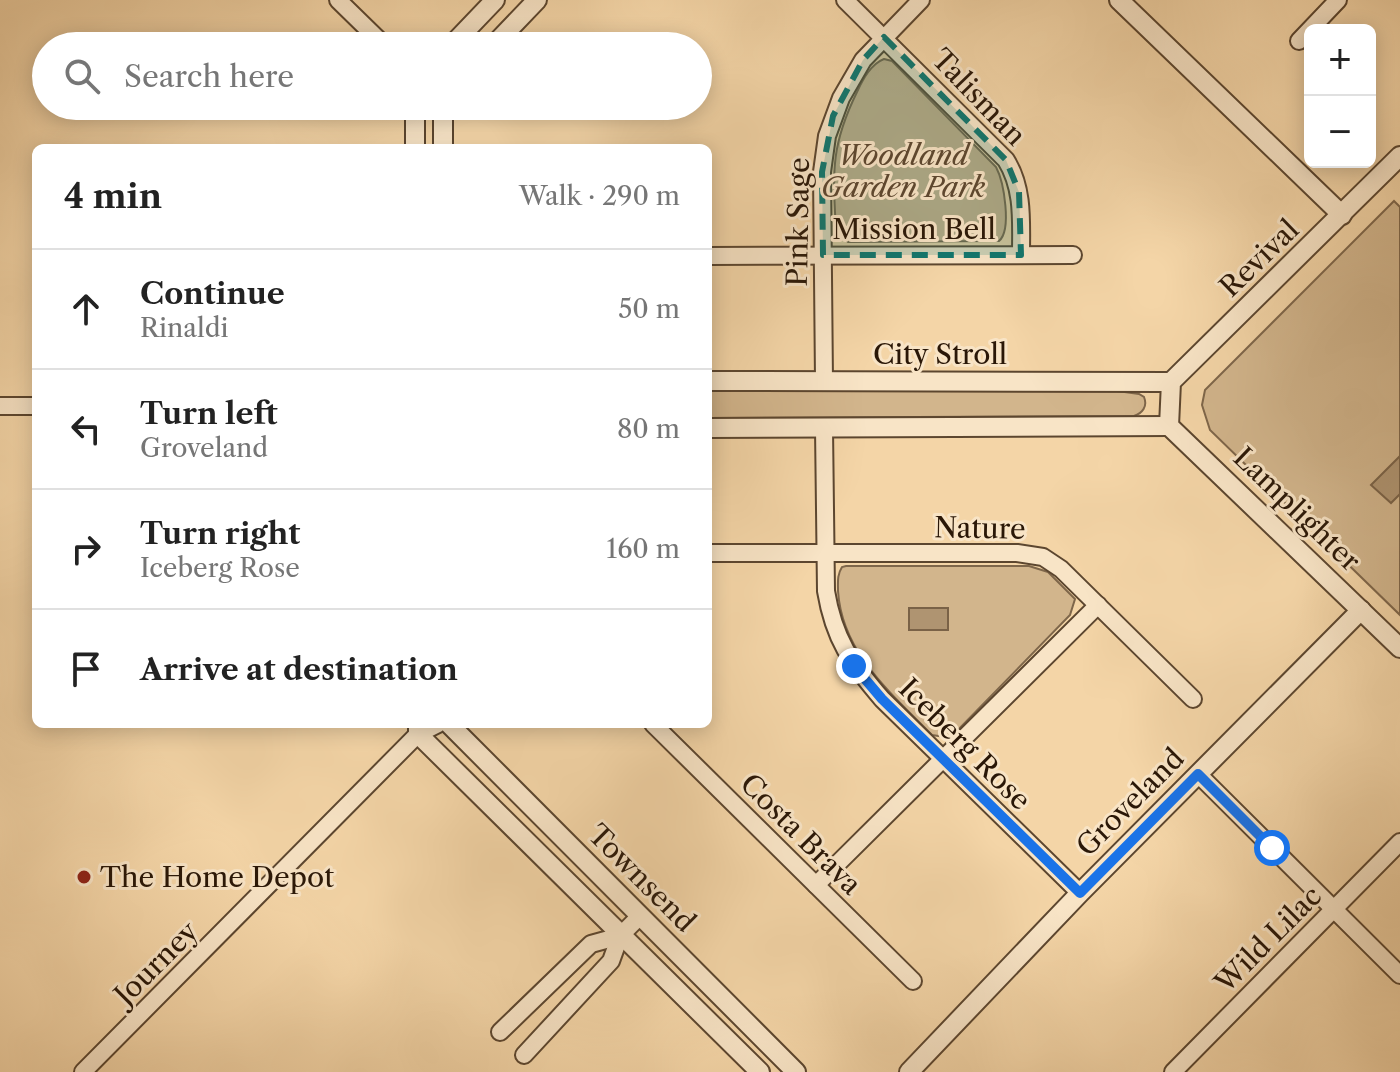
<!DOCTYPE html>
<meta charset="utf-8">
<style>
:root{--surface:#fff;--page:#f6f6f6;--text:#222;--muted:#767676;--line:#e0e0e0}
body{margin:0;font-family:"Libre Caslon Text",serif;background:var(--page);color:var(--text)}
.controls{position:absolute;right:24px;top:24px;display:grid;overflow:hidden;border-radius:12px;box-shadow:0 4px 20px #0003}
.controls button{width:72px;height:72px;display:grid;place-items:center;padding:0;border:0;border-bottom:2px solid var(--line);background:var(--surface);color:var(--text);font:40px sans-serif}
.stop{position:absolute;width:24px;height:24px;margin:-18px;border:6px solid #1a73e8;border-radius:50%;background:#fff}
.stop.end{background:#1a73e8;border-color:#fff;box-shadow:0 2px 8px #0008}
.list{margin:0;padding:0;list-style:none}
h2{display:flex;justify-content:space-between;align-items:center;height:104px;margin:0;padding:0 32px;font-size:34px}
h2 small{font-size:26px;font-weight:400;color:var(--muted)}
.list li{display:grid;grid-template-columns:52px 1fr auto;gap:24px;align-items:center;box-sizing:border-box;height:120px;padding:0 32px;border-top:2px solid var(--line)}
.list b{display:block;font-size:30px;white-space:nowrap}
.list p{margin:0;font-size:26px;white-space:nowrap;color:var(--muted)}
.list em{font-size:26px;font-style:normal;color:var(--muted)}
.icon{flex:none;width:44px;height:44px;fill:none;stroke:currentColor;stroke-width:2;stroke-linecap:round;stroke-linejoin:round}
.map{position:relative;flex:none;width:1400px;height:1072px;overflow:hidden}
.search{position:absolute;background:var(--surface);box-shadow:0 4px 20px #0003;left:32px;top:32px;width:680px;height:88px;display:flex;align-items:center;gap:20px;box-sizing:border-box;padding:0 28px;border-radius:44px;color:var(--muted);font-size:30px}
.panel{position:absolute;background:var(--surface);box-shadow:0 4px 20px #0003;left:32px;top:144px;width:680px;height:584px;border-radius:12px}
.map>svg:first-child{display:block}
</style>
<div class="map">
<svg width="1400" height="1072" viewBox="0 0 1400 1072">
<rect width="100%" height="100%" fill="#f4d5a7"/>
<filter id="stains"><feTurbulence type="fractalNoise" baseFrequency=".0025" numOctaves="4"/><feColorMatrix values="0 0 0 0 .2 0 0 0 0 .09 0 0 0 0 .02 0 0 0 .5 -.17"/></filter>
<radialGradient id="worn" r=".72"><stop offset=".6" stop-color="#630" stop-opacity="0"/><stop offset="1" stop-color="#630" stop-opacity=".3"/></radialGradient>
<g fill="#d2b58c" stroke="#7e664a" stroke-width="2">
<path d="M884 59 892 61 996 167C1004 182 1012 230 999 241L848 242 836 232C833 173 830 147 857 92 863 79 871 64 884 59Z"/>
<path d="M1394 201 1400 207V615L1210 430 1202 405 1205 390Z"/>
<path d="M1103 389 1139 394 1144 397C1148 407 1142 413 1134 416L708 418V391Z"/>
<path d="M846 566H1029L1048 572 1075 599 1070 615 953 735 945 737 932 735C891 693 842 653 838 591 838 582 837 575 842 567Z"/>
</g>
<g fill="#af9471" stroke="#7a6247" stroke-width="2">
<path d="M1400 456V494L1391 503 1371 485Z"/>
<rect x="909" y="608" width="39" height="22"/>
</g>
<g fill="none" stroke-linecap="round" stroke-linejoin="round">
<defs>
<g id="minor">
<path d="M338 0 385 46"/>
<path d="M845 0 1006 160C1024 189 1021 222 1021 255"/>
<path d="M1299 41 1338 0"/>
<path d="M708 256 1073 255"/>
<path d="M824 381 822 172 827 136 841 98 863 60 921 0"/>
<path d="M0 406H36"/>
<path d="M824 428 826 591C834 639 851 663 882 699L1080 893"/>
<path d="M708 553H1017L1043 557 1061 569 1193 699"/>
<path d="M653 724 913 981"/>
<path d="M1198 774 1400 975"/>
<path d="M816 885 1098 605"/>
<path d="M500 1032 591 944 620 936"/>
<path d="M524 1055 611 961 620 936 640 916"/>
<path d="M83 1072 418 734 438 724"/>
<path d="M1173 1072 1400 842"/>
</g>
<g id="tertiary">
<path d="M1119 0 1342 215"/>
<path d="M451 46 495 0"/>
<path d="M493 46 537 0"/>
<path d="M443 106V148"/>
<path d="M415 148V106"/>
<path d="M1400 156 1171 382 1169 426 1400 648"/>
<path d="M708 381 1171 382"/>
<path d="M708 428 1169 426"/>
<path d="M418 724V734L760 1072"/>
<path d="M449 724 796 1072"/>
<path d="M909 1072 1080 893 1361 610"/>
</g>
</defs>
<use href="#minor" stroke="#5c462f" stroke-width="20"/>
<use href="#tertiary" stroke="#5c462f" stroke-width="22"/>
<use href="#minor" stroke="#f8e4c6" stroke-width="16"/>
<use href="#tertiary" stroke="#f8e4c6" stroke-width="18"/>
</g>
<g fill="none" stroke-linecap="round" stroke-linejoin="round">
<path stroke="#1a73e8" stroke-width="10" d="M854 666 882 699 1080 893 1198 774 1272 848"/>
</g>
<path fill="#0f766e" fill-opacity="0.2" stroke="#0f766e" stroke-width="6" stroke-dasharray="16 10" stroke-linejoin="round" d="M884 37 1006 160 1019 192 1021 255H823L822 172 833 116 863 60Z"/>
<circle fill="#8f2418" stroke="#f8e4c6" stroke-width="3" cx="84" cy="877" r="8"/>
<g text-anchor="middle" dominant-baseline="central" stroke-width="6" stroke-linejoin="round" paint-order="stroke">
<g font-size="28" fill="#2a1707" stroke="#f8e4c6">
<text transform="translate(979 97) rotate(46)">Talisman</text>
<text transform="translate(798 222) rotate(-89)">Pink Sage</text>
<text x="914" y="229">Mission Bell</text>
<text transform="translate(1259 258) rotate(-44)">Revival</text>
<text x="940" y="354">City Stroll</text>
<text transform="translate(1297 509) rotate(44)">Lamplighter</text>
<text transform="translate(980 528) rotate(1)">Nature</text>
<text transform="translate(965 744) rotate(45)">Iceberg Rose</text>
<text transform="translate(1130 802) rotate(-45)">Groveland</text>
<text transform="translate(801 834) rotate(45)">Costa Brava</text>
<text transform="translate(642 878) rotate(45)">Townsend</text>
<text transform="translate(1268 939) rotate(-45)">Wild Lilac</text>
<text transform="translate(156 963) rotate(-45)">Journey</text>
</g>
<g font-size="28" font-style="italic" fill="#5c462f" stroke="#f8e4c6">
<text x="903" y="155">Woodland<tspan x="903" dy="32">Garden Park</tspan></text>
</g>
<g font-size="28" fill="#2a1707" stroke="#f8e4c6" text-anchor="start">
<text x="100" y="877">The Home Depot</text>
</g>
</g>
<rect width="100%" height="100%" filter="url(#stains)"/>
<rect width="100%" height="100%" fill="url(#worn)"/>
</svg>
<div class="controls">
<button>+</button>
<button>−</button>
</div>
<div class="stop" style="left:1272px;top:848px"></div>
<div class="stop end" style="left:854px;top:666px"></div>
<div class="search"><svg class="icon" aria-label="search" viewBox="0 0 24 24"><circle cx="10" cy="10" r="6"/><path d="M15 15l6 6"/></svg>Search here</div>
<section class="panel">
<h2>4 min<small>Walk · 290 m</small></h2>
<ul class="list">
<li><svg class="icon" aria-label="ahead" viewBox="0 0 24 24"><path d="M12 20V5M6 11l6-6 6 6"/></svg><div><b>Continue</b><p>Rinaldi</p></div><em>50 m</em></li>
<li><svg class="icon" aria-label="left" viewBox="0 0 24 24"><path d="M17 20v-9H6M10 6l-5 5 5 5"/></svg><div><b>Turn left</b><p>Groveland</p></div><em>80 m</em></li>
<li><svg class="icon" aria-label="right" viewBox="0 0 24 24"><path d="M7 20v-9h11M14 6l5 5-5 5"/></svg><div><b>Turn right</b><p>Iceberg Rose</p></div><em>160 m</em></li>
<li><svg class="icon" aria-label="arrive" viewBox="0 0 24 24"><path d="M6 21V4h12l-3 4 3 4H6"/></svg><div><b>Arrive at destination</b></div></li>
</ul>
</section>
</div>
